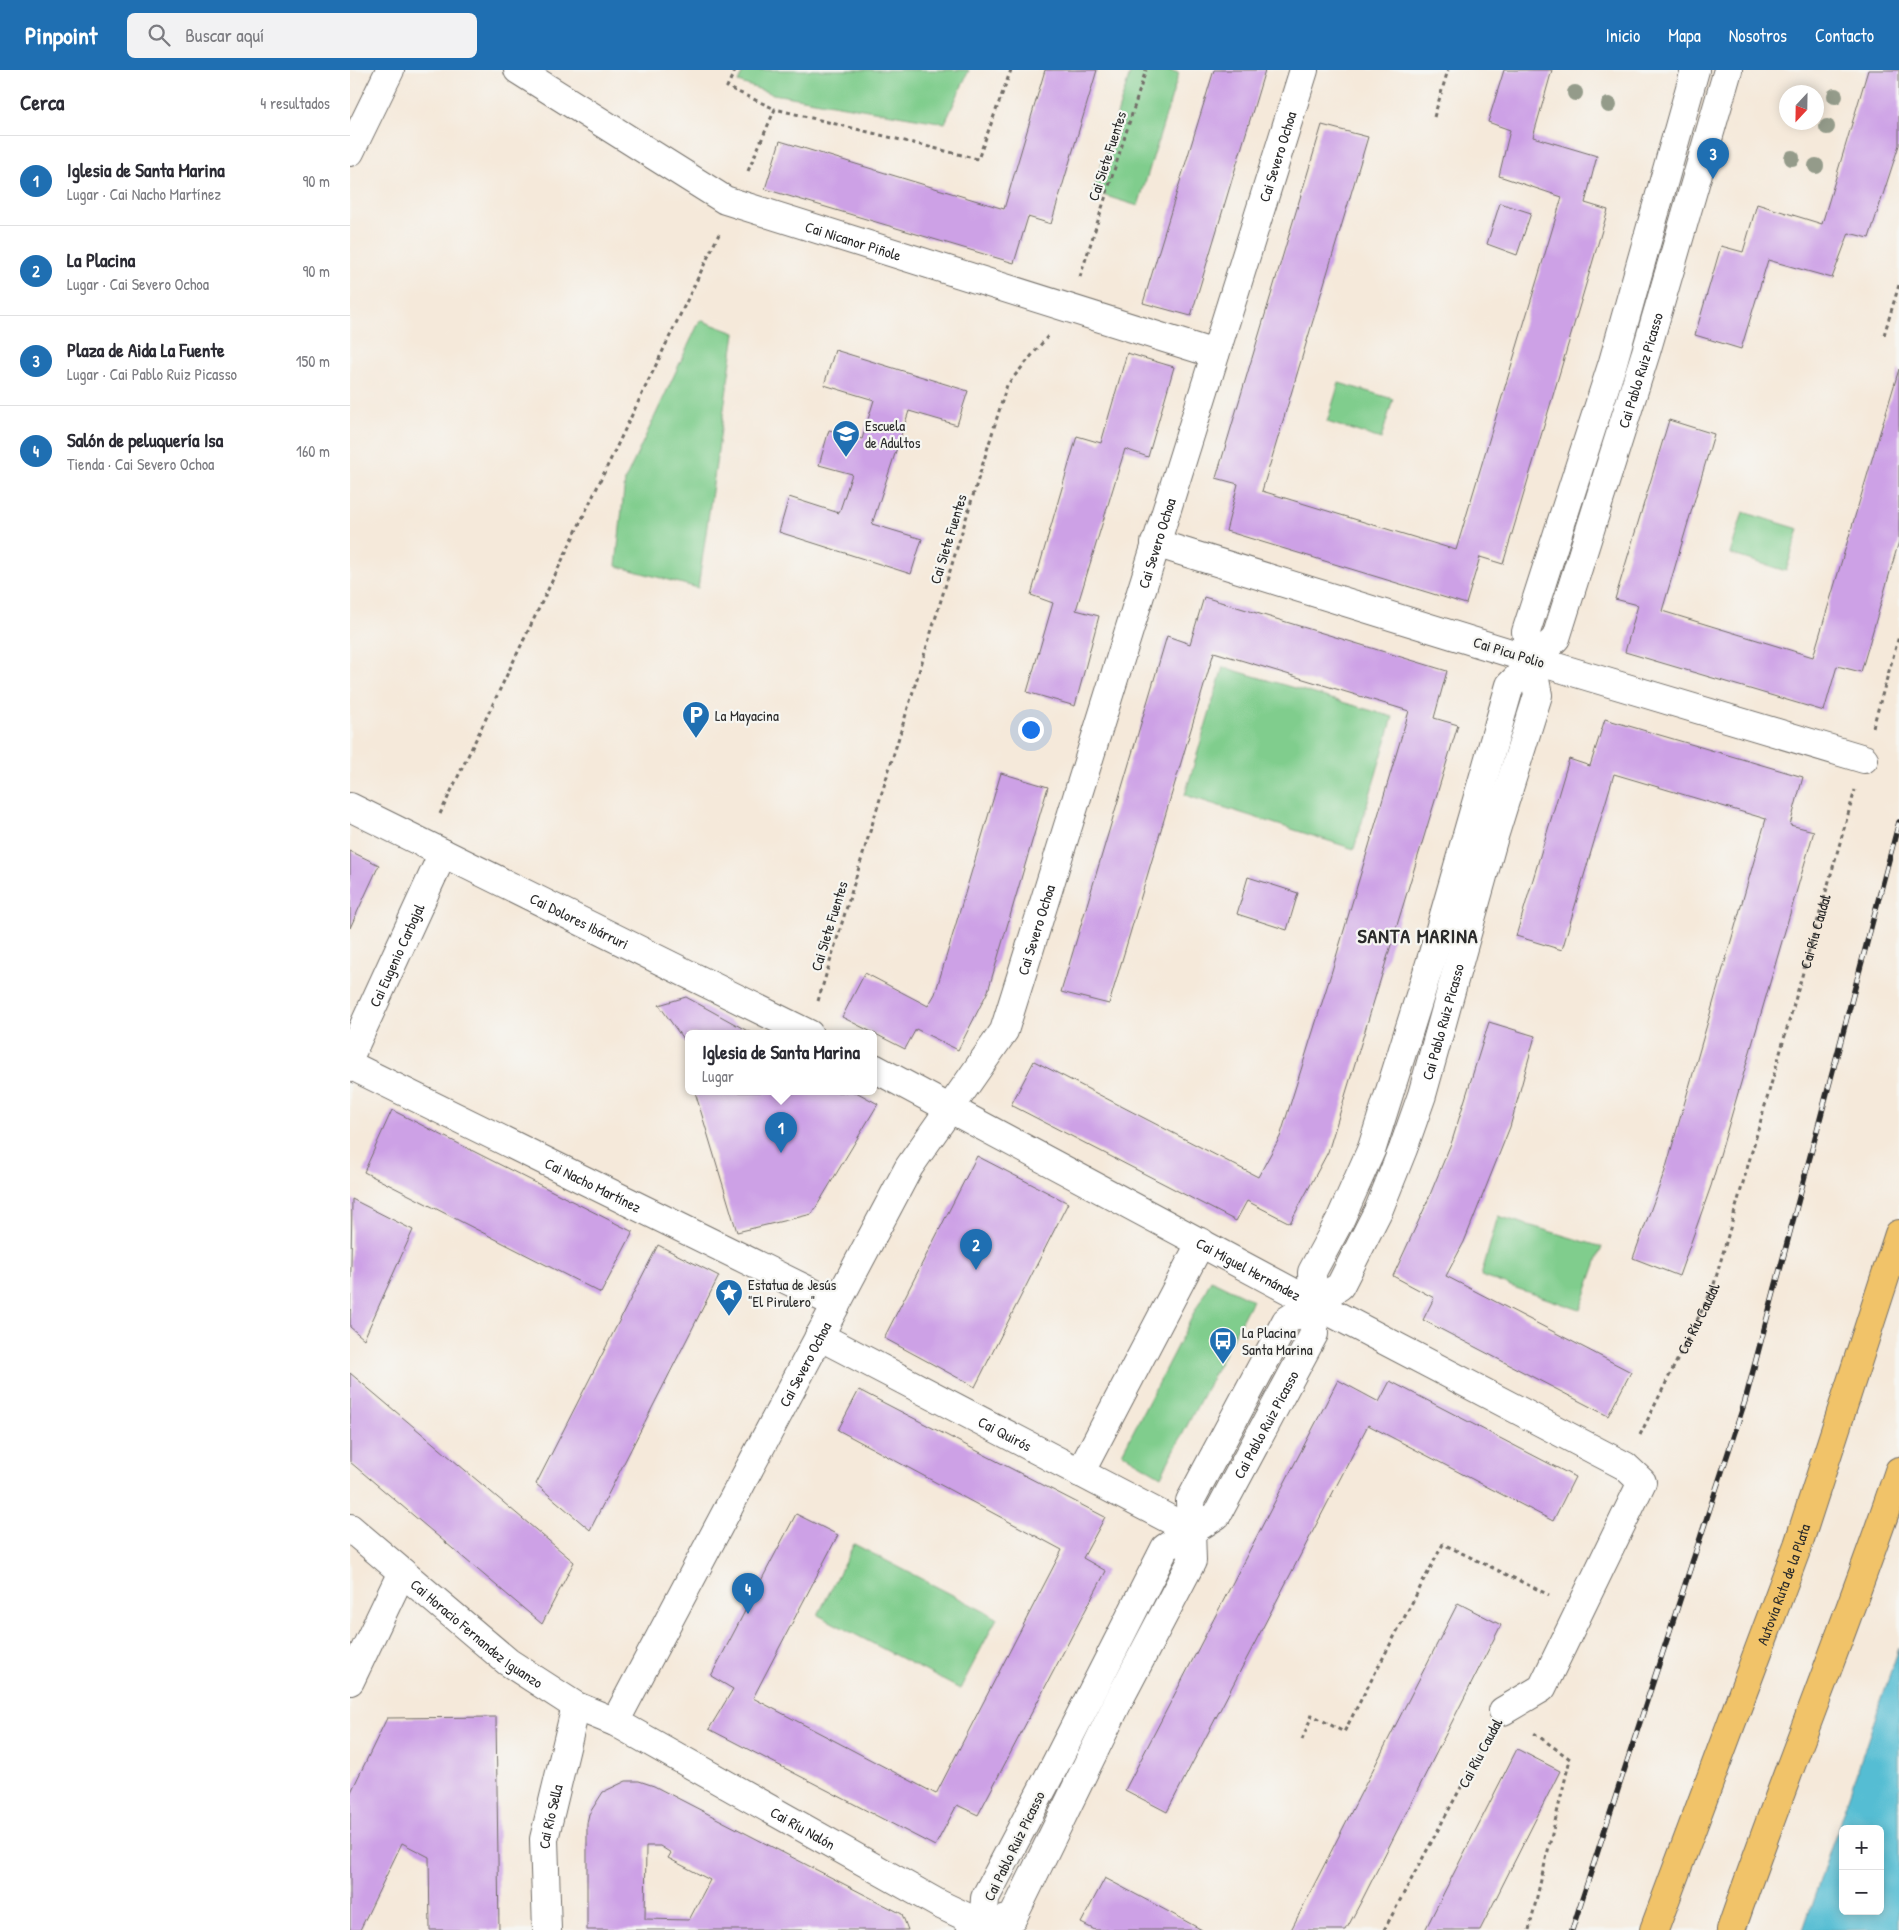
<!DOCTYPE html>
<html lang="es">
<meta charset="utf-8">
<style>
:root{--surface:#fff;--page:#f2f2f3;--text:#2b2b33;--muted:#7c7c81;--line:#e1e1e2;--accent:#1f6fb2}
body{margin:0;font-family:"Patrick Hand",sans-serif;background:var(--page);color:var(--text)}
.controls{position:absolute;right:15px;bottom:15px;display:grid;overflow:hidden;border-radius:8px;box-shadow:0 2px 12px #0003}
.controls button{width:45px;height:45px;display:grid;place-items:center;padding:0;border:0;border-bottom:1px solid var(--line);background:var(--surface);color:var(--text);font:25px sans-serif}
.compass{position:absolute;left:1429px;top:15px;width:45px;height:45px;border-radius:50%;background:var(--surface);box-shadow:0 2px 12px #0003;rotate:202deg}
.you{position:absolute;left:680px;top:659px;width:18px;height:18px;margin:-12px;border:4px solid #fff;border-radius:50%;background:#1a73e8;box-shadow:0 0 0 8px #1a73e833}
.badge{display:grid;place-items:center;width:32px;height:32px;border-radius:50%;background:var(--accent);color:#fff;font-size:16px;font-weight:700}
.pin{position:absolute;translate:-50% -41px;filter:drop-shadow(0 1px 2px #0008)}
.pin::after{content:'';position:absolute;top:26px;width:18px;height:15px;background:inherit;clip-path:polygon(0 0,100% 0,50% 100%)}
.popup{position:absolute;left:335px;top:960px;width:192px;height:65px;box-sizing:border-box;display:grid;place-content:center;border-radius:8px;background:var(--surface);filter:drop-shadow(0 1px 4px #0005);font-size:16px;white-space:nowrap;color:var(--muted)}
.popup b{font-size:19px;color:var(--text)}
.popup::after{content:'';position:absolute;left:50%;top:100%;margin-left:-10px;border:10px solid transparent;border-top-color:var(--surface)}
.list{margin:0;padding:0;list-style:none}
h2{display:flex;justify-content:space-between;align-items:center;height:65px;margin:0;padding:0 20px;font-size:21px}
h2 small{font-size:16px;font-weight:400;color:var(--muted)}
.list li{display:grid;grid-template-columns:32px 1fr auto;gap:15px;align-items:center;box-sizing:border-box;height:90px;padding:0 20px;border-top:1px solid var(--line)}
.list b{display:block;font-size:19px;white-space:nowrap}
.list p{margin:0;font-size:16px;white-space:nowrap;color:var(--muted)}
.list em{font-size:16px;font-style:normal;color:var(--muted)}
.icon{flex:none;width:28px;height:28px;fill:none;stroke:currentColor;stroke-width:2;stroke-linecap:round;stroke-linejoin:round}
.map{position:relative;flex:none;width:1549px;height:1860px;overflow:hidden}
header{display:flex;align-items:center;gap:30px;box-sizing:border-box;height:70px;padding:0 25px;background:var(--accent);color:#fff}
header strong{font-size:24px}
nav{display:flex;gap:28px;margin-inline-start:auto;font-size:18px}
.search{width:350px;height:45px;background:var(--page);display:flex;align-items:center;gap:12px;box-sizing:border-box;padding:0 18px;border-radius:8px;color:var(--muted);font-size:19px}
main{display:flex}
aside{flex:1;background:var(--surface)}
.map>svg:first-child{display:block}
</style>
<header>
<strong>Pinpoint</strong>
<div class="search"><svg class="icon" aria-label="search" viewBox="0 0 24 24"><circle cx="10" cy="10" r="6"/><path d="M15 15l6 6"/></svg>Buscar aquí</div>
<nav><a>Inicio</a><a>Mapa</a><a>Nosotros</a><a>Contacto</a></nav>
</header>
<main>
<aside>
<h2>Cerca<small>4 resultados</small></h2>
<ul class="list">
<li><span class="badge">1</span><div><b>Iglesia de Santa Marina</b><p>Lugar · Cai Nacho Martínez</p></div><em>90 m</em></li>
<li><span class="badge">2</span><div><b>La Placina</b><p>Lugar · Cai Severo Ochoa</p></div><em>90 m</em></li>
<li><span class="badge">3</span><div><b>Plaza de Aida La Fuente</b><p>Lugar · Cai Pablo Ruiz Picasso</p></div><em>150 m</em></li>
<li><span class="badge">4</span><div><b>Salón de peluquería Isa</b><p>Tienda · Cai Severo Ochoa</p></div><em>160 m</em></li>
</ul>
</aside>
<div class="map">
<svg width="1549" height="1860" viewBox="0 0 1549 1860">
<rect width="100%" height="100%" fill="#f6f6f2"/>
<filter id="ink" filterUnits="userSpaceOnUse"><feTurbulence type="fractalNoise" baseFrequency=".02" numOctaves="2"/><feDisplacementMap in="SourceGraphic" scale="10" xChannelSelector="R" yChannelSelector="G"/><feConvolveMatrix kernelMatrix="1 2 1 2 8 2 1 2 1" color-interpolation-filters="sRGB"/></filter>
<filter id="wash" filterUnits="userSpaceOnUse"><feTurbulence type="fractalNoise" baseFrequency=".0096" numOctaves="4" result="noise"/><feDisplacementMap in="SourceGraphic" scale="20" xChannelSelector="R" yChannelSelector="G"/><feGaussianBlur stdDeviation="1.12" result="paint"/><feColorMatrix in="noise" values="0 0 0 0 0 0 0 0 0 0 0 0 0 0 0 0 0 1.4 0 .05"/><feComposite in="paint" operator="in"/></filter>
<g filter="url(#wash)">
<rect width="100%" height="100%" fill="#f5e9da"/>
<g fill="#80cd8d" stroke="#567c5c">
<path d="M394 0H619L595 53 423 24 388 12Z"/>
<path d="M781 0H818L829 3 788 136 743 122Z"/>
<path d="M350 250 385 263 348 518 266 496 275 410Z"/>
<path d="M989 313 1043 329 1031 369 977 352Z"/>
<path d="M1393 442 1449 459 1436 501 1380 484Z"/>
<path d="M873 597 1043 647 1004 779 835 725Z"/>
<path d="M1148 1146 1252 1177 1230 1240 1131 1206Z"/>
<path d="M861 1210 902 1230 811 1406 772 1383Z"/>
<path d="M504 1474 647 1548 610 1619 468 1545Z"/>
</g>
<path fill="#55bdd3" stroke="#40747f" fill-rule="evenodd" d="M1549 1578V1860H1453ZM1493 1759H1530V1841H1493Z"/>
<g id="blocks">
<g fill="#cda1e6" fill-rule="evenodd">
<path d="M695 0H747L701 154 678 147 664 193 415 119 430 71 654 139Z"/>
<path d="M864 0H915L841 246 793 233Z"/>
<path d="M1154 0H1202L1183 67 1247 86 1235 133 1258 140 1153 494 1130 487 1116 534 876 461 888 414 866 408 972 55 1018 67 912 421 1106 480 1212 127 1149 106 1160 60 1138 52Z"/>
<path d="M1518 0H1549V75L1519 168 1499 163 1482 208 1418 190 1391 279 1345 265 1371 176 1393 182 1407 134 1472 154Z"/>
<path d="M1150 133 1181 143 1167 185 1137 174Z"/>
<path d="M485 280 618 321 607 355 559 341 522 454 572 469 561 504 429 462 439 427 489 443 502 404 469 395 479 360 512 369 524 330 474 315Z"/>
<path d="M777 283 824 297 798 387 775 379 726 540 749 546 725 636 677 622 703 533 681 525 727 366 751 373Z"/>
<path d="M1549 299V471L1511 602 1487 596 1474 641 1275 582 1288 535 1265 529 1319 350 1364 364 1312 541 1463 587Z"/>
<path d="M854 527 1097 601 1084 648 1108 655 978 1082 940 1153 897 1131 886 1151 661 1035 684 991 908 1107 930 1067 981 904 1059 641 864 582 759 934 711 922 817 566 840 574Z"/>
<path d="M1255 649 1453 707 1440 755 1464 761 1361 1116 1329 1206 1283 1188 1315 1101 1416 749 1264 704 1212 880 1166 866 1219 689 1240 696Z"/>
<path d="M651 703 698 717 638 921 608 980 566 959 555 979 492 947 515 903 578 936 585 924Z"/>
<path d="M0 781 29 795 0 858Z"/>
<path d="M898 807 948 823 937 860 887 844Z"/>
<path d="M336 927 403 964H338V976L309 935Z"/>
<path d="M1139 952 1185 966 1160 1057 1114 1172 1096 1206 1281 1302 1258 1346 1073 1250 1084 1228 1043 1206 1075 1137 1102 1071Z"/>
<path d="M345 1022H506L528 1034 462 1144 387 1162Z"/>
<path d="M42 1040 283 1162 251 1223 14 1102Z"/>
<path d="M627 1086 718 1133 625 1317 534 1268Z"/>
<path d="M2 1129 63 1160 14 1269 0 1257Z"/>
<path d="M308 1175 369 1206 240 1460 186 1414Z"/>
<path d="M0 1303 224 1492 192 1554 0 1392Z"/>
<path d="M988 1310 1029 1332 1040 1311 1225 1407 1203 1451 1018 1355 817 1742 775 1720Z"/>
<path d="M509 1320 755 1447 733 1488 756 1501 628 1745 607 1735 585 1776 359 1659 383 1619 361 1606 446 1444 488 1465 403 1628 586 1724 712 1480 488 1360Z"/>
<path d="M1108 1533 1151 1555 1012 1830 996 1860H941Z"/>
<path d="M146 1647 149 1860H80L79 1787 52 1773 10 1860H0V1724L37 1648Z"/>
<path d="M1167 1679 1210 1701 1130 1860H1075Z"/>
<path d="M276 1711H289L304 1716 552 1844 558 1860H237V1753L239 1744 253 1722ZM296 1776H310L321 1783 318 1788 360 1810 339 1850 295 1849Z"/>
<path d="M755 1808 819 1842 852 1860H745L731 1853Z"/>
</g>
</g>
</g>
<g filter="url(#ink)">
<use href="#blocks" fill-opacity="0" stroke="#726e68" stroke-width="1"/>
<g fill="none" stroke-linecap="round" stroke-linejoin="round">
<defs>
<g id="pedestrian">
<path d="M1183 590 1514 689"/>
<path id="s2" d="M0 995 486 1234"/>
</g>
<g id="minor">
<path id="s3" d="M168 0 375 130 865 284"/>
<path d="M0 82 40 0"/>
<path d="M805 473 1183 590"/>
<path id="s4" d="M0 737 459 964"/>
<path id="s5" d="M0 986 93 783"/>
<path id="s6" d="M524 998 963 1233 1275 1396 1292 1412 1192 1618 1153 1641"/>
<path id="s7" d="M469 1266 840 1460"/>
<path d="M730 1403 851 1172"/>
<path id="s8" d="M0 1458 158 1592 226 1636 265 1652 589 1834 644 1860"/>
<path d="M0 1611 52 1502"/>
<path id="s9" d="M265 1652 559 1097 654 961 954 0"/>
<path id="s10" d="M197 1860 194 1769 226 1636"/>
<path id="s11" d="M621 1860 663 1847 770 1628 842 1491 840 1431 936 1251 990 1216 1029 1139 1053 1079 1072 1025 1145 763 1188 625 1176 562 1263 292 1345 0"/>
<path id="s12" d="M633 1860 635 1828 706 1693 815 1478 867 1445 964 1264 962 1202 990 1150 1022 1078 1082 887 1160 615 1206 568 1296 282 1378 0"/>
</g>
<g id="motorway">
<path id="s13" d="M1304 1860 1448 1475 1549 1164"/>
<path d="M1381 1860C1434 1706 1497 1556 1549 1401"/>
</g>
</defs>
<use href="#pedestrian" stroke="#726e68" stroke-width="30"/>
<use href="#minor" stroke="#726e68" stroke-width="30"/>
<use href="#motorway" stroke="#726e68" stroke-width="30"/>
<g stroke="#726e68" stroke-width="3" stroke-dasharray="4 4" stroke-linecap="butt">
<path d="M385 0 377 17 425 39"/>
<path d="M1084 47 1098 0"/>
<path d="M398 101 425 39 628 89 661 0"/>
<path d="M730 207 796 0"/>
<path d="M1534 265 1549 215"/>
<path d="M1523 657 1549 566"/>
<path d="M90 744 369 164"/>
<path d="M468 931 657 315 698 266"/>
<path id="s1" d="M1290 1365 1363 1218 1505 720"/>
<path d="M952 1670 962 1645 994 1662 1093 1474 1199 1525"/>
<path d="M1034 1860 1137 1669"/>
<path d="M1179 1860 1220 1689 1184 1663"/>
</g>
<use href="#pedestrian" stroke="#fff" stroke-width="28"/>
<use href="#minor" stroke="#fff" stroke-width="28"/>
<use href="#motorway" stroke="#f1c369" stroke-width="28"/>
<defs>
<path id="rail" d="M1222 1860 1395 1331 1549 752"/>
</defs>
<use href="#rail" stroke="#2b2b2b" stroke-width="5.5"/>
<use href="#rail" stroke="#f6f6f2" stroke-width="4" stroke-dasharray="11" stroke-linecap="butt"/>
</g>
<g fill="#949b8a">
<circle cx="1225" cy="23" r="8"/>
<circle cx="1485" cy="26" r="8"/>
<circle cx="1259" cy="35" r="8"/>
<circle cx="1477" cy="57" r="8"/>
<circle cx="1442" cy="88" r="8"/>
<circle cx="1466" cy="96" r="8"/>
</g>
</g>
<defs>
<symbol id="school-pin" viewBox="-11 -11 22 30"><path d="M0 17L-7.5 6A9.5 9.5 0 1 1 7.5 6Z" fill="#1f6fb2" stroke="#f6f6f2"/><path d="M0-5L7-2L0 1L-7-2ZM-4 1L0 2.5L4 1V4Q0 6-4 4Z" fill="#fff"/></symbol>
<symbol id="parking-pin" viewBox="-11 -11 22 30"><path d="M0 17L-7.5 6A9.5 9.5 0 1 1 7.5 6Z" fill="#1f6fb2" stroke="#f6f6f2"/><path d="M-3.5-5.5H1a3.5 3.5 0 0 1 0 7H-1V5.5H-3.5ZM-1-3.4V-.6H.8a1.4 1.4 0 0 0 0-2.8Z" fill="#fff"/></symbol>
<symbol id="sight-pin" viewBox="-11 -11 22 30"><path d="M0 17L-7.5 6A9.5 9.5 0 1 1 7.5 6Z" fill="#1f6fb2" stroke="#f6f6f2"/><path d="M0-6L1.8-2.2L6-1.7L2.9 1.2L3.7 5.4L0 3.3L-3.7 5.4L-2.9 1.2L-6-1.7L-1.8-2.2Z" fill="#fff"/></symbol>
<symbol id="bus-pin" viewBox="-11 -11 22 30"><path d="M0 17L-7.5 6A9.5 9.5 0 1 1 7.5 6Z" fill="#1f6fb2" stroke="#f6f6f2"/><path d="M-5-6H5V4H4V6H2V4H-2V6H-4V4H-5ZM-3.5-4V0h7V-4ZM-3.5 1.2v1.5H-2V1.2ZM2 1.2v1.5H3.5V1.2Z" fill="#fff"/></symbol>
</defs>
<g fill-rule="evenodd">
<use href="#school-pin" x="480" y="348" width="32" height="43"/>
<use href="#parking-pin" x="330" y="629" width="32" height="43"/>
<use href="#sight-pin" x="363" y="1207" width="32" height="43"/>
<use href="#bus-pin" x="857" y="1255" width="32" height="43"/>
</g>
<g text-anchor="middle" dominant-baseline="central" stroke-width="4.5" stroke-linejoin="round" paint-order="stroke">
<g font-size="15" fill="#2b2b2b" stroke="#f6f6f2">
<text transform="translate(757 86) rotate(-72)">Cai Siete Fuentes</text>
<text stroke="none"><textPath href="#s9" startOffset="1710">Cai Severo Ochoa</textPath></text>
<text stroke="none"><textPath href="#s3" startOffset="379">Cai Nicanor Piñole</textPath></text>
<text stroke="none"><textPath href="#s12" startOffset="1722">Cai Pablo Ruiz Picasso</textPath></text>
<text transform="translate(598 469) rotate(-73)">Cai Siete Fuentes</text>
<text stroke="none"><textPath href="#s9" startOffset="1305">Cai Severo Ochoa</textPath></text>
<text transform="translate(1159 582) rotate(17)">Cai Picu Polio</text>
<text stroke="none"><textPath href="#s4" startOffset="256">Cai Dolores Ibárruri</textPath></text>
<text transform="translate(479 856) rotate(-73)">Cai Siete Fuentes</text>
<text stroke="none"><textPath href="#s9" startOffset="900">Cai Severo Ochoa</textPath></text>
<text stroke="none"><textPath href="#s1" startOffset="535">Cai Ríu Caudal</textPath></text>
<text stroke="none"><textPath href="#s5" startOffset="111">Cai Eugenio Carbajal</textPath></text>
<text stroke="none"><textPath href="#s11" startOffset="1055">Cai Pablo Ruiz Picasso</textPath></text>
<text stroke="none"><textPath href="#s2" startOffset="271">Cai Nacho Martínez</textPath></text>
<text stroke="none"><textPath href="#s6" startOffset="425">Cai Miguel Hernández</textPath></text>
<text stroke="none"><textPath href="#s1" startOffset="130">Cai Ríu Caudal</textPath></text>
<text stroke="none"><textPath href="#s9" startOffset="405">Cai Severo Ochoa</textPath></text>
<text stroke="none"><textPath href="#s12" startOffset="590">Cai Pablo Ruiz Picasso</textPath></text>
<text stroke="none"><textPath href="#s7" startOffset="210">Cai Quirós</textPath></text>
<text stroke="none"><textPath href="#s13" startOffset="369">Autovía Ruta de la Plata</textPath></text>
<text stroke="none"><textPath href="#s8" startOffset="165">Cai Horacio Fernandez Iguanzo</textPath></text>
<text transform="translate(1130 1683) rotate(-62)">Cai Ríu Caudal</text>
<text stroke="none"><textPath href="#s10" startOffset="114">Cai Río Sella</textPath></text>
<text stroke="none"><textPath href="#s8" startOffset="546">Cai Ríu Nalón</textPath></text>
<text transform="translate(664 1776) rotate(-64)">Cai Pablo Ruiz Picasso</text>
</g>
<g font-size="15" fill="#2b2b2b" stroke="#f6f6f2" text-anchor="start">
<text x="515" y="355">Escuela<tspan x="515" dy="17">de Adultos</tspan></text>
<text x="365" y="645">La Mayacina</text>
<text x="398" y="1214">Estatua de Jesús<tspan x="398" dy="17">"El Pirulero"</tspan></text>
<text x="892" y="1262">La Placina<tspan x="892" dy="17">Santa Marina</tspan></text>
</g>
<g font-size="20" font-weight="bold" letter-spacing="1" fill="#2b2b2b" stroke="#f6f6f2">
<text x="1068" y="865">SANTA MARINA</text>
</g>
</g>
</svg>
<div class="controls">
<button>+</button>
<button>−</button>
</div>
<svg class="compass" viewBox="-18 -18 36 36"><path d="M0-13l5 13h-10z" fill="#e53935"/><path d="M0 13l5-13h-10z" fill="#7c7c81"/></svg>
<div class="you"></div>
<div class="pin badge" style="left:431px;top:1083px">1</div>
<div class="popup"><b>Iglesia de Santa Marina</b>Lugar</div>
<div class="pin badge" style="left:626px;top:1200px">2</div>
<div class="pin badge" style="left:1363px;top:109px">3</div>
<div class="pin badge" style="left:398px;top:1544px">4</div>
</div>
</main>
